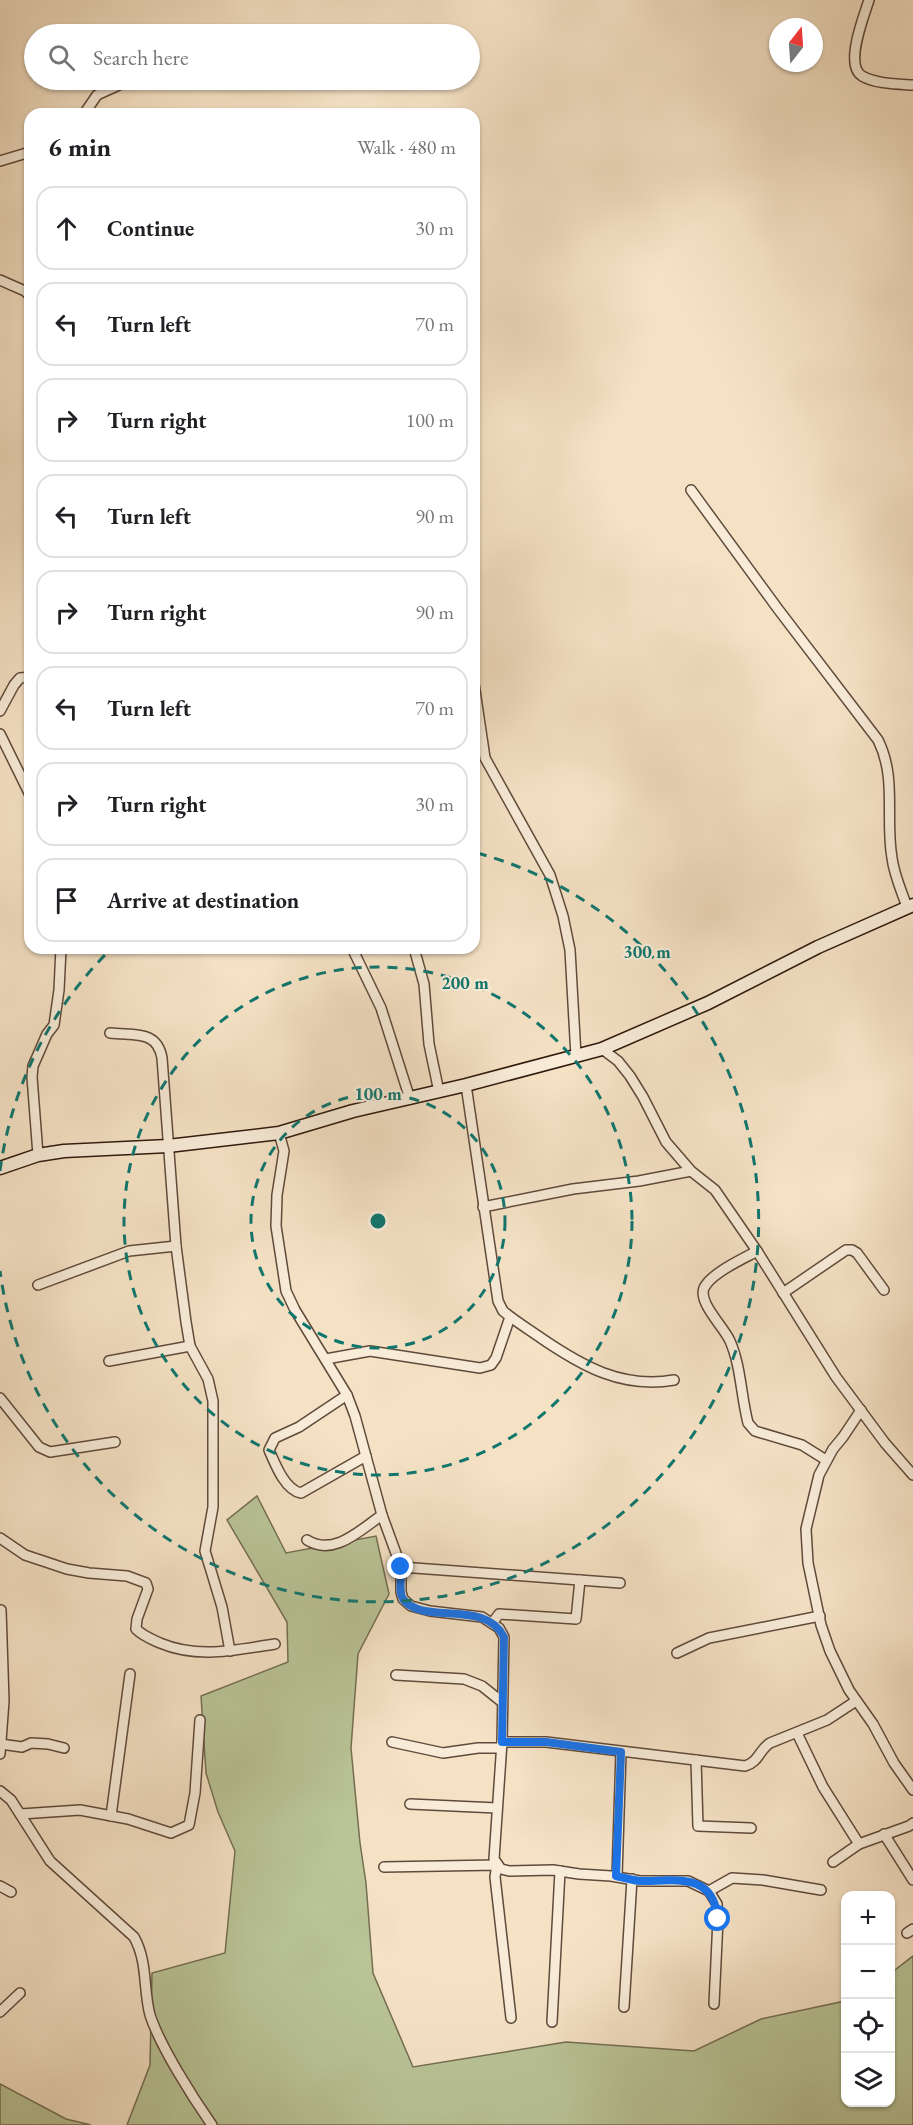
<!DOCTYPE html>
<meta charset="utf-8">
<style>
:root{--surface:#fff;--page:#f6f6f6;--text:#202124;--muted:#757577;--line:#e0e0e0}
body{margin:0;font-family:"EB Garamond",serif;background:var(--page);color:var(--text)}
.controls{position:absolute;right:18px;bottom:18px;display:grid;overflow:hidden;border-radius:12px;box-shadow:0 2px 4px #0004}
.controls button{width:54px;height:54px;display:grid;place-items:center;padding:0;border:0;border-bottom:2px solid var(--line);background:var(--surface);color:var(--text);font:30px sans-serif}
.compass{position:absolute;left:769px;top:18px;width:54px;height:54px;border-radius:50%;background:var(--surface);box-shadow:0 2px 4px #0004;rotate:17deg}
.stop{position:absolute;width:18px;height:18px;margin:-14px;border:4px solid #1a73e8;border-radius:50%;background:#fff}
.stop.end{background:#1a73e8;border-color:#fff;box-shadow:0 2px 6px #0008}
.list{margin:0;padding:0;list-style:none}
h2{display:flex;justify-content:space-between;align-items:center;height:78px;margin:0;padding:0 24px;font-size:26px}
h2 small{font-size:20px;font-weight:400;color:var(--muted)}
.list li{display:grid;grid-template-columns:39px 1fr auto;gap:18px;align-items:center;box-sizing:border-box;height:84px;margin:0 12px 12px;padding:0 12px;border:2px solid var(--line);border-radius:18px}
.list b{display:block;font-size:22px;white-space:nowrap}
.list em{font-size:20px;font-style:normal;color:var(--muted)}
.icon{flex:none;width:33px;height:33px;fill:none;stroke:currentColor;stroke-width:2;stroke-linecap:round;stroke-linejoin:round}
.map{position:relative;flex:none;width:913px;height:2125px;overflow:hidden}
.search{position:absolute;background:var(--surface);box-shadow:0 2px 4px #0004;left:24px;top:24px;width:456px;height:66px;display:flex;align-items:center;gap:15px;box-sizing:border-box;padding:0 21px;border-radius:33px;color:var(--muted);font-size:22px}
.panel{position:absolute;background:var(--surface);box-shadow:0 2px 4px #0004;left:24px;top:108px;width:456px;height:846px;border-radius:18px}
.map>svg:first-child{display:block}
</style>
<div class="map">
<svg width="913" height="2125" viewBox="0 0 913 2125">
<rect width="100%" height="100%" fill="#f5e2c5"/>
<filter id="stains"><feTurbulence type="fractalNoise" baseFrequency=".00333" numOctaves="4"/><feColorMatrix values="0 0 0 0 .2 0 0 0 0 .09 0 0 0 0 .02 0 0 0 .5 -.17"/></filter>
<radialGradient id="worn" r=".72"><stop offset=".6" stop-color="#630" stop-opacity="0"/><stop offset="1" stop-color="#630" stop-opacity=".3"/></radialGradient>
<g fill="#b9c497" stroke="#746e52" stroke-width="1.5">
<path d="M257 1496 286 1553 376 1536 389 1594 358 1654 351 1748 360 1843 366 1883 373 1973 413 2067 566 2042 694 2051 761 2019 845 2001 846 2102H890L891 1973 913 1956V2125H127L150 2065 152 1973 225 1953 235 1851 218 1812 206 1773 201 1696 288 1662 287 1622 227 1520Z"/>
<path d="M0 2084 66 2119 91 2125H0Z"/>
</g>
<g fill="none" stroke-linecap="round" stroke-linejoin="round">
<defs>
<g id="street">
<path d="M869 0C864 16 844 65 862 76 876 84 897 84 913 85"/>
<path d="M84 114 97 95 130 80"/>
<path d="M0 161 30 152"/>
<path d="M0 280 25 291 30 296"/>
<path d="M691 490 778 609 878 740C897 778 885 818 892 858 894 875 902 892 907 907"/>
<path d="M474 684 485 758 550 875 563 916 570 950 576 1056"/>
<path d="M0 711 14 685 20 678 30 677"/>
<path d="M0 734 30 795"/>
<path d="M352 948 381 1008 410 1099"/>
<path d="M414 948 424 984 429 1044 439 1092"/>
<path d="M110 1033C135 1036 157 1030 162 1058L176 1246 186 1322 190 1346 208 1379 213 1401V1507L205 1551 222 1607 230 1651"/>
<path d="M602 1049 618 1061 630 1076 643 1097 666 1142 691 1171 715 1190 757 1251 836 1377 885 1443 913 1475"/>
<path d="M466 1085 498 1301 503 1311C515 1321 528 1329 541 1338 582 1366 622 1389 674 1380"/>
<path d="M279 1133 284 1151 277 1195 276 1226 286 1291 295 1310 347 1395 355 1416 382 1515 401 1567V1592L403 1599 411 1606 430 1611 482 1617 499 1628 504 1637 502 1742 494 1859 501 1869 509 1871 553 1870 579 1874 611 1876 640 1881H688L709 1891 717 1904 718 1919 714 2004"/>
<path d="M38 1155 32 1077 33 1066 47 1034 54 1025 59 990 61 948"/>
<path d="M483 1207 573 1189 639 1181 691 1171"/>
<path d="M757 1251C743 1259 711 1273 704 1288 698 1303 724 1327 730 1341 741 1366 741 1396 748 1423L755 1431 802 1445 826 1460"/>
<path d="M38 1285 129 1251 176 1246"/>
<path d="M783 1293 846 1250H852L857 1253 884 1290"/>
<path d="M326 1359 370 1351 480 1368 491 1365 496 1358 510 1317"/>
<path d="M109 1361 190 1346"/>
<path d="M347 1395 299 1427 275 1438 269 1450C275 1464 285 1490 301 1493L366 1456"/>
<path d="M0 1398 39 1447 50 1452 115 1442"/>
<path d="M861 1410 843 1437 833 1449 819 1475 806 1529 808 1563 821 1625 830 1651 849 1690 873 1724 894 1763 913 1790"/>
<path d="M0 1538 25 1555 67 1569 89 1573 127 1576 146 1583 148 1589 137 1619 136 1629C143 1636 151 1639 160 1643 198 1659 235 1650 275 1644"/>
<path d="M307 1540C334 1557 360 1530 382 1515"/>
<path d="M401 1567 620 1583"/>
<path d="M493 1622 499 1614 576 1619 580 1580"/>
<path d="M677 1653 709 1638 820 1616"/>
<path d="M396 1675 464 1679 482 1686 502 1702"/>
<path d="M797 1733 823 1787 859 1844"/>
<path d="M392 1742 443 1753 478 1748H501"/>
<path d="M502 1742H546L745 1766C759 1762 759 1750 770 1743L827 1720 856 1701"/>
<path d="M0 1744 22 1747 31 1743 48 1744 64 1748"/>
<path d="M0 1754 4 1701 1 1610"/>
<path d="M696 1760 698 1826 751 1828"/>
<path d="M0 1791 11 1800 50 1861 134 1937C148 1962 143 1989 150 2015 160 2046 193 2098 212 2125"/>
<path d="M410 1804 497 1808"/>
<path d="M21 1814 80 1810 128 1819 171 1833 189 1825 195 1793 200 1720"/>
<path d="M111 1816 130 1674"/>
<path d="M884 1834 913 1880"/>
<path d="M833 1862 859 1844 909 1826 913 1823"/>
<path d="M384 1867 497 1865 495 1877 511 2018"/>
<path d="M617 1876 621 1752"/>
<path d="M0 1886 11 1892"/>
<path d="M709 1891 732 1878 763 1880 821 1890"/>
<path d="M907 1933 913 1929"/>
<path d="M624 2007 632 1879"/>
<path d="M0 2012 20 1993"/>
<path d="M552 2022 560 1871"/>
</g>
<path id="secondary" d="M0 1168 38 1155 64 1151 168 1146 279 1133 353 1111 466 1085 602 1049 708 1003 818 947 913 905"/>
</defs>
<use href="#street" stroke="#604a3b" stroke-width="12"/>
<use href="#secondary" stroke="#2f180d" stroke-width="15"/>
<use href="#street" stroke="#f8ecd9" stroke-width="9"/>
<use href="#secondary" stroke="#f8ecd9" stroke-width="12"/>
</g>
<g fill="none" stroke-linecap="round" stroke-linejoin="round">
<path stroke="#1a73e8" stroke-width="8" d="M401 1567C402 1577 398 1591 403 1599 423 1626 484 1598 504 1637L502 1742H546L621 1752 616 1876C624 1878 632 1880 640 1881 677 1881 713 1872 718 1919"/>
</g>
<g fill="none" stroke="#0f766e" stroke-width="3" stroke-dasharray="10 8">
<circle cx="378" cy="1221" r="127"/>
<circle cx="378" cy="1221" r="254"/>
<path d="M0 1171A381 381 0 0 1 111 949M477 853A381 381 0 1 1 0 1271"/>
</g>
<circle cx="378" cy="1221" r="9" fill="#0f766e" stroke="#f8ecd9" stroke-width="3"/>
<g font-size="18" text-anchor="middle" font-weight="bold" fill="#0f766e" stroke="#f8ecd9" stroke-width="4.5" stroke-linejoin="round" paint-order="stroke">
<text x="647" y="958">300 m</text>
<text x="465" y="989">200 m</text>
<text x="378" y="1100">100 m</text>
</g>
<rect width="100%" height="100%" filter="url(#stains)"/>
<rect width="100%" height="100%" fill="url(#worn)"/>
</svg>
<div class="controls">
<button>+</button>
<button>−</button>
<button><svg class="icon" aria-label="locate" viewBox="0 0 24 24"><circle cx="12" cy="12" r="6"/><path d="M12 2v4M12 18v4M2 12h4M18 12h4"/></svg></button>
<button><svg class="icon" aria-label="layers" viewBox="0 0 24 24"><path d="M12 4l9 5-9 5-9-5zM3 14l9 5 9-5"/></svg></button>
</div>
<svg class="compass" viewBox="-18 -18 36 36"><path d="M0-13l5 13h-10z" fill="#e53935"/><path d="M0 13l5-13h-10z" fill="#757577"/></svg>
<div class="stop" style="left:718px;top:1919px"></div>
<div class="stop end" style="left:401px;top:1567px"></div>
<div class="search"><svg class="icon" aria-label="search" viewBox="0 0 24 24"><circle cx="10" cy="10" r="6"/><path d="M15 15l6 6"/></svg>Search here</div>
<section class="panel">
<h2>6 min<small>Walk · 480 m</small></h2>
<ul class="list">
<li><svg class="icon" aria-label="ahead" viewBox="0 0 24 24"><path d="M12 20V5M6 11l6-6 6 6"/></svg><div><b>Continue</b></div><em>30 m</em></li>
<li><svg class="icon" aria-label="left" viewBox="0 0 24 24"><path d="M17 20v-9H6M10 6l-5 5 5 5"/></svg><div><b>Turn left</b></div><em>70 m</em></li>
<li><svg class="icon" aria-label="right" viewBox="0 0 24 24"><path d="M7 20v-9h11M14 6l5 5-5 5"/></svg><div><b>Turn right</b></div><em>100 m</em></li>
<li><svg class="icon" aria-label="left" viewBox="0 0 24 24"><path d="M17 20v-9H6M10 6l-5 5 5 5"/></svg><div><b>Turn left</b></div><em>90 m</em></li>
<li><svg class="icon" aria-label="right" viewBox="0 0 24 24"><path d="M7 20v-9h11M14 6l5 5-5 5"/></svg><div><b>Turn right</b></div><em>90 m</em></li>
<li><svg class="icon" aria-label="left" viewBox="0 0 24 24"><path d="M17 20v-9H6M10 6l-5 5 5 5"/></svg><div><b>Turn left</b></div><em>70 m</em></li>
<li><svg class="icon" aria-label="right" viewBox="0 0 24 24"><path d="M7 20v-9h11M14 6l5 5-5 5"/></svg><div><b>Turn right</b></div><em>30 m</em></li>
<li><svg class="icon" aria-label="arrive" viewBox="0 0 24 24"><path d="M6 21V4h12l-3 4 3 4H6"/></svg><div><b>Arrive at destination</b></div></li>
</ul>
</section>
</div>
